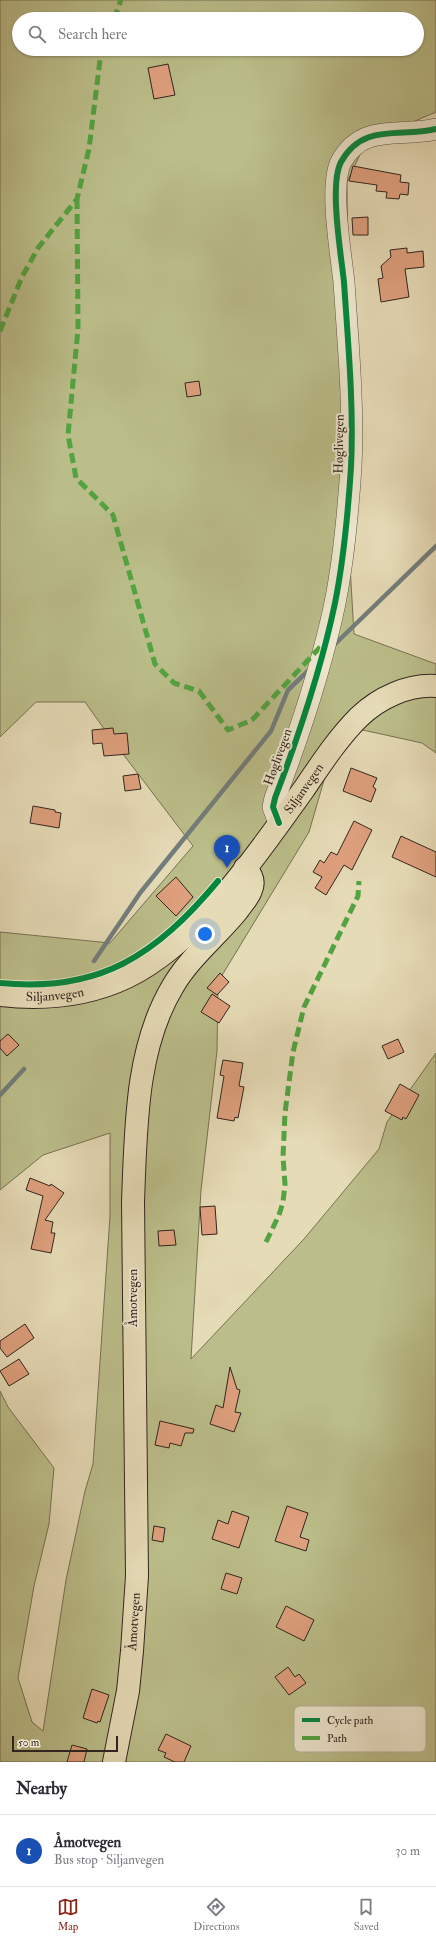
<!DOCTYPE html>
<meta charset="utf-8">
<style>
:root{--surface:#fff;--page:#f7f7f7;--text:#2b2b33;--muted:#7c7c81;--line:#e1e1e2;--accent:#8f2418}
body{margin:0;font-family:"IM FELL Double Pica",serif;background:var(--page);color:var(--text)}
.scale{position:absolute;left:12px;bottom:10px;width:106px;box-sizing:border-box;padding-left:4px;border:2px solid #32241f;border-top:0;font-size:11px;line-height:14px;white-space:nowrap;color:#32241f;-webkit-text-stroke:3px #efe8d0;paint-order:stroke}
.you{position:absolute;left:205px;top:934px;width:14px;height:14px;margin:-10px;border:3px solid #fff;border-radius:50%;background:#1a73e8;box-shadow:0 0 0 6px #1a73e833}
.badge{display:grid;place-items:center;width:26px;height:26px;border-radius:50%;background:var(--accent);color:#fff;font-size:13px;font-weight:700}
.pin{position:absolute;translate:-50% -33px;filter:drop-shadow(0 1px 2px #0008)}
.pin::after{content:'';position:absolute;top:21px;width:14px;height:12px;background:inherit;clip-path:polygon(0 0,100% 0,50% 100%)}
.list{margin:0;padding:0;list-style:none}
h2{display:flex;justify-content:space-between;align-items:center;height:52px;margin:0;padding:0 16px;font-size:17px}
h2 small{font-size:13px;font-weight:400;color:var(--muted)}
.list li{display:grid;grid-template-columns:26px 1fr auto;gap:12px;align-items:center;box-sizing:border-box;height:72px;padding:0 16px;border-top:1px solid var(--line)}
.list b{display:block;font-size:15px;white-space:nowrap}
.list p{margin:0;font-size:13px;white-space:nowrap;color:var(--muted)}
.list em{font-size:13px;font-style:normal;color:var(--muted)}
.icon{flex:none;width:22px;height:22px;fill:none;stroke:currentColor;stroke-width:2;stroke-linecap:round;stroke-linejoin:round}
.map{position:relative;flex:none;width:436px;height:1762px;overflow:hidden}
.search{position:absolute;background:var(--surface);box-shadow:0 1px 3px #0004;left:12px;right:12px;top:12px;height:44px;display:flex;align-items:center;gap:10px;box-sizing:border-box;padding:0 14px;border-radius:22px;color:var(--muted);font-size:15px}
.sheet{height:124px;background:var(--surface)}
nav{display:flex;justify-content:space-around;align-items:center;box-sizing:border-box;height:56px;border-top:1px solid var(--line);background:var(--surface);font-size:11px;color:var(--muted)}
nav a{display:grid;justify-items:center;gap:2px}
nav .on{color:var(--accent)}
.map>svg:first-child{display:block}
</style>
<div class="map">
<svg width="436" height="1762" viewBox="0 0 436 1762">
<rect width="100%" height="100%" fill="#e6dbb7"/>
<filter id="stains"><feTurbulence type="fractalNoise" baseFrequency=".005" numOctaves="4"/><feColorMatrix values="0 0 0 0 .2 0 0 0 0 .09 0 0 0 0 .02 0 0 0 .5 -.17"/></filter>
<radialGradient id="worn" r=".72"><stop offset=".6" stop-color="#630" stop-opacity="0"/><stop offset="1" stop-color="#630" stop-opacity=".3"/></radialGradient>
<path fill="#bbbe8a" stroke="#767154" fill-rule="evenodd" d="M0 0H436V112L366 142 347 182 349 423 343 446 354 634 436 664V753L422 743 340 725 309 832 218 982 217 1051 201 1190 191 1359 304 1239 379 1149 387 1122 436 1053V1762H0V1391L8 1407 54 1468 49 1524 34 1586 18 1678 32 1722 43 1731 66 1580 85 1491 93 1464 110 1216V1133L43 1155 0 1190V932L110 943 193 846 107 733 85 702H36L0 737ZM19 19H417V49H19Z"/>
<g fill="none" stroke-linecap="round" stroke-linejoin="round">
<g stroke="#727d7c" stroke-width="4.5">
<path d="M332 647 436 546"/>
<path d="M94 961 140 893 271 731 288 690 310 669"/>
<path d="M0 1095 24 1069"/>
</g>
</g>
<g fill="#dfa07e" stroke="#32241f">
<path d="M168 64 175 95 154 99 148 68Z"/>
<path d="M353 166 401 175 400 182 409 183 408 195 400 194 399 199 386 198 387 192 376 191 377 185 349 181Z"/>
<path d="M368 217V235H353L352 218Z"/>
<path d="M407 248V253L423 251 424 267 405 269 409 297 381 302 378 279 383 278 381 266 391 257 390 250Z"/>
<path d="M199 381 201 395 187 397 185 383Z"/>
<path d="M113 728 114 734 127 733 129 754 104 756 102 743 93 744 92 730Z"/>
<path d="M351 768 377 778 373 787 376 789 371 802 343 791Z"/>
<path d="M138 774 141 789 125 791 123 776Z"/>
<path d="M33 806 55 810V812L61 813 59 828 30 823Z"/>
<path d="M354 821 372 830 352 870 344 865 326 895 315 888 322 877 313 872 320 860 324 863 331 852 337 855Z"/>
<path d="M401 836 436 852V877L392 857Z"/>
<path d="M176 877 193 897 176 916 156 896Z"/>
<path d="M220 973 229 982 217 995 207 988Z"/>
<path d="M212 994 230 1006 219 1023 201 1012Z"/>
<path d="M8 1034 19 1045 7 1056 0 1048V1041Z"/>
<path d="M398 1039 404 1052 388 1059 382 1046Z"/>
<path d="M223 1060 243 1063 239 1086 244 1087 238 1118 235 1117 234 1121 217 1118 224 1076 220 1075Z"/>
<path d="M400 1084 419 1095 406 1119 403 1117 402 1120 385 1111Z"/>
<path d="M30 1178 50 1186 51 1184 64 1193 45 1220 53 1222 51 1233H55L51 1253 31 1249 43 1196 26 1190Z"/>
<path d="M215 1206 217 1234 202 1235 200 1207Z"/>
<path d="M174 1230 176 1245 159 1246 158 1231Z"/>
<path d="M25 1324 34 1338 7 1357 0 1348V1341Z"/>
<path d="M19 1359 29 1374 9 1386 0 1371Z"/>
<path d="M230 1367 237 1389 240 1390 235 1412 241 1413 234 1432 210 1424 216 1405 223 1408Z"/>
<path d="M160 1421 194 1429 193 1433H185L181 1446 170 1443 169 1448 155 1445Z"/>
<path d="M287 1506 308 1513 300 1537 309 1540 306 1551 275 1541Z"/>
<path d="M232 1511 249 1517 239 1548 212 1539 218 1520 228 1524Z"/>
<path d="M154 1526 165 1528 163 1542 152 1540Z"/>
<path d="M226 1573 242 1578 237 1594 221 1589Z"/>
<path d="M286 1606 314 1620 304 1641 276 1627Z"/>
<path d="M288 1667 295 1677 299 1674 306 1683 289 1695 275 1677Z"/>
<path d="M92 1689 109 1695 100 1722 98 1721 97 1723 83 1718Z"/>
<path d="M166 1734 191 1746 184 1762H175L164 1757 166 1753 158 1750Z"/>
<path d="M72 1745 87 1749 84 1762H67Z"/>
</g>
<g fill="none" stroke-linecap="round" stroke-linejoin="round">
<defs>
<path id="minor" d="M279 823 273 807 275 798C299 735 321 670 335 603 344 558 348 513 351 467 354 406 348 343 344 282 341 254 329 185 341 162 363 122 401 138 436 129"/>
<g id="major">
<path id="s1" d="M0 995C43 1000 87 996 127 977 199 942 258 853 304 789 321 764 338 738 359 717 379 698 408 684 436 686"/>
<path id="s2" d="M114 1762 128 1691 132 1651 137 1576 133 1201C136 1131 135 1049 173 986 190 957 217 936 238 910 242 904 249 897 251 890 255 881 251 874 245 868"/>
</g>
</defs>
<use href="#minor" stroke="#5f5245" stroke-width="22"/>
<use href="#major" stroke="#32241f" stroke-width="24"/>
<use href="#minor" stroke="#efe8d0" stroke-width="21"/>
<use href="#major" stroke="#e6dbb7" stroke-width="22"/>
<g stroke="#52a341" stroke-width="5" stroke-dasharray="10 5" stroke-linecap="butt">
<path d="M114 19 121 0"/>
<path d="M77 199 78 329 68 435 76 478 113 515 155 664 174 683 199 691 228 730 252 720 324 643"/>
<path d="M0 331 22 277 38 248 77 199 89 149 100 60 104 49"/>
<path d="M266 1242 279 1215 283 1202 285 1184 283 1157 285 1113 293 1052 304 1007 358 896 359 881"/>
</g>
<defs>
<g id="cycleway">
<path d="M279 823 273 807 275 798C299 735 321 670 335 603 344 558 348 513 351 467 354 406 348 343 344 282 341 254 329 185 341 162 363 122 401 138 436 129"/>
<path d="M0 983C100 993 156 955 218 881"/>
</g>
</defs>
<use href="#cycleway" stroke="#efe8d0" stroke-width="8"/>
<use href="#cycleway" stroke="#00873e" stroke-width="6"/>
</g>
<g text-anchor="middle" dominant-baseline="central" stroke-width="4" stroke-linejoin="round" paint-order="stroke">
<g font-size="13" fill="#32241f" stroke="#efe8d0">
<text transform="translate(339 444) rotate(-89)">Høglivegen</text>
<text transform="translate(278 757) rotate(-70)">Høglivegen</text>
<text stroke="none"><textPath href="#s1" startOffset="391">Siljanvegen</textPath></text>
<text stroke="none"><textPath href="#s1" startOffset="55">Siljanvegen</textPath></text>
<text transform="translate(133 1298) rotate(-90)">Åmotvegen</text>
<text stroke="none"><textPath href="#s2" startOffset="142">Åmotvegen</textPath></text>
</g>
</g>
<rect x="294" y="1706" width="132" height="46" rx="6" fill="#efe8d0" stroke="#b6ad9b" stroke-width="1"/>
<rect x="302" y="1718" width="18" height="4" fill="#00873e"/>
<rect x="302" y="1736" width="18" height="4" fill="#52a341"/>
<g font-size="11" fill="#32241f">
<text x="327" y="1724">Cycle path</text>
<text x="327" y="1742">Path</text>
</g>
<rect width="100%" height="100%" filter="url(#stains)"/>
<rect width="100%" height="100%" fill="url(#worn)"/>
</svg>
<div class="scale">50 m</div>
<div class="you"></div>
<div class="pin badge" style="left:227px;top:868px;background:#1a4fb4">1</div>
<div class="search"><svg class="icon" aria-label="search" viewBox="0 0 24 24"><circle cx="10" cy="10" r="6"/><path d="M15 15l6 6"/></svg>Search here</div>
</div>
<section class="sheet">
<h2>Nearby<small></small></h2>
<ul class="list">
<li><span class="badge" style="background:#1a4fb4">1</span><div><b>Åmotvegen</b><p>Bus stop · Siljanvegen</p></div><em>30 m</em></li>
</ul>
</section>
<nav>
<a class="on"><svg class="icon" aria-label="map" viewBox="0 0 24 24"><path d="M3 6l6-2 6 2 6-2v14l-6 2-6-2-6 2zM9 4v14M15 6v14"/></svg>Map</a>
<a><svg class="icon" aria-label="directions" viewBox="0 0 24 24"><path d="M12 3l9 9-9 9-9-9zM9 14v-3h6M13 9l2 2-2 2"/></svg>Directions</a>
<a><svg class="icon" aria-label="saved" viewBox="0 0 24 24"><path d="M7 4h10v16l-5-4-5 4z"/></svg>Saved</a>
</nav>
